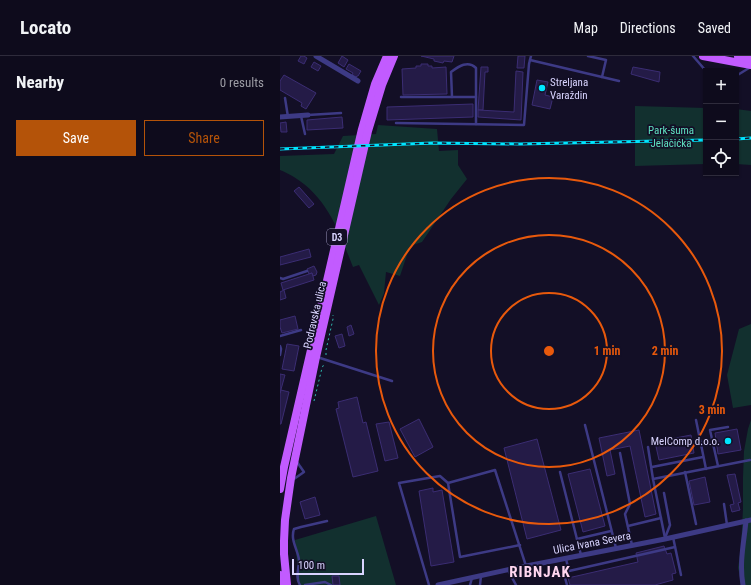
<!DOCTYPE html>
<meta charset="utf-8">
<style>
:root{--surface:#0e0b1c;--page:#171425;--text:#f1f3f6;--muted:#9b9ba3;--line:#2e2b3b;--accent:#b45309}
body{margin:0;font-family:"Roboto Condensed",sans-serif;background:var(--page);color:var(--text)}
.controls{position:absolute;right:12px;top:12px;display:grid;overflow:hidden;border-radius:0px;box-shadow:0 1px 3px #0004}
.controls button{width:36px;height:36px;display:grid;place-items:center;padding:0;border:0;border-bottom:1px solid var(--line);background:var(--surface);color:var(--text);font:20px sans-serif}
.scale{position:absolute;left:12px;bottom:10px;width:72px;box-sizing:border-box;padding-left:4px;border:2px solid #d9d4ff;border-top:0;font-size:11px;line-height:14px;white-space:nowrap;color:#d9d4ff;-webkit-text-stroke:3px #130f26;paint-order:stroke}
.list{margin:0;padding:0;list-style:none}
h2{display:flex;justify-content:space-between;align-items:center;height:52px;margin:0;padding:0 16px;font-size:17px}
h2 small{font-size:13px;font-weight:400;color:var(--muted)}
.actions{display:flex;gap:8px;padding:12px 16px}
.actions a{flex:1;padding:9px 0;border:1px solid var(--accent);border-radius:0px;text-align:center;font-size:14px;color:var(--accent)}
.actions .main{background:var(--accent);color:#fff}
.icon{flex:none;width:22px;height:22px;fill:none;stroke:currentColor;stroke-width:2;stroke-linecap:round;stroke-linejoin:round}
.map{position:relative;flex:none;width:471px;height:529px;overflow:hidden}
header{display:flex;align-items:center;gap:24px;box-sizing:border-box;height:56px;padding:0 20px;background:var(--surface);border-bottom:1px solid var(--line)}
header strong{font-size:19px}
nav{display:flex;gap:22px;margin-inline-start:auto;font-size:14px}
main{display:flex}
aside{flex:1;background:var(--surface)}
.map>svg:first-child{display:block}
</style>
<header>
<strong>Locato</strong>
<nav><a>Map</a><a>Directions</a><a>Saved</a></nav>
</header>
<main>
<aside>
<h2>Nearby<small>0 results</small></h2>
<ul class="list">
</ul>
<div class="actions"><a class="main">Save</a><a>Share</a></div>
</aside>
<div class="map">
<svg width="471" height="529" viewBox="0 0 471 529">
<rect width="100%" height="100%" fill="#130f26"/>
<g fill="#12302f">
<path d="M355 50 426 52V108L355 110Z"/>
<path d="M456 53 471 55V109L456 108Z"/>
<path d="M98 69 157 73 159 95 178 94V109L187 123 171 143 142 186 130 190 120 220 106 216 104 237 99 249 79 209 73 211C59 176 48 142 14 121 9 118 5 116 0 114V100L54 98 63 80 96 78Z"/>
<path d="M471 268V349L453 352 447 319 459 273Z"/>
<path d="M471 364V529H462L458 512 461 491 463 453V421L464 395 468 373Z"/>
<path d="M96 460 116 529H19L15 484Z"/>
</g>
<g fill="#241b47" stroke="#3b2d73">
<path d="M21 0H24L27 2 24 8 18 5Z"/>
<path d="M62 0 68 4 64 11 58 7Z"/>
<path d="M141 0H174L172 6 164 5 163 7 154 5V3Z"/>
<path d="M238 0H245L244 12H237Z"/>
<path d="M34 6 41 10 38 15 31 11Z"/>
<path d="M69 8 81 15 78 20H77L76 21 72 19 73 17 66 13Z"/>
<path d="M141 8H148V10H152V12L166 11 167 38 123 39 122 13 136 12V10H141Z"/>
<path d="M201 11H208V16H205L203 54H198Z"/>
<path d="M353 11 380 16 379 26 351 18Z"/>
<path d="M236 15 243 16 241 64 198 61V54L234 56Z"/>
<path d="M4 19 36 37 26 53 21 50 22 47 0 34V25Z"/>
<path d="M257 24 268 26 265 39 273 41 270 53 252 49Z"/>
<path d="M193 48V61L107 64V51Z"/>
<path d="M62 61 63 72 27 74V64Z"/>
<path d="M6 66 7 76H1L0 67Z"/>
<path d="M19 131 34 148 29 152 14 135Z"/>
<path d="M29 193 31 201 0 209V201Z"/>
<path d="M34 210 37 216 36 219 33 220 32 217 29 218 27 213Z"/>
<path d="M32 217 34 224 3 234 1 227Z"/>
<path d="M4 234 6 242 0 244V236Z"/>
<path d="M15 260 18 273 2 277 0 271V264Z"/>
<path d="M71 269 74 278 69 280 67 271Z"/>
<path d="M62 278 65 290 59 292 55 280Z"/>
<path d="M7 288 19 290 14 315 2 313Z"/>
<path d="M0 318 5 319 0 337Z"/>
<path d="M1 334 9 336 1 368H0V338Z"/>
<path d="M77 341 83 367 86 366 98 415 73 421 56 353 59 352 58 346Z"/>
<path d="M139 363 153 391 135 401 120 373Z"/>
<path d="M109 366 118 402 105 405 96 368Z"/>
<path d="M457 373 461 394 438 398 435 377Z"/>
<path d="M359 374 376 458 365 461 350 390 330 394 335 418 327 420 319 382Z"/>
<path d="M411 379 414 397 379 404 375 386Z"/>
<path d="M257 383 281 474 247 483 224 392Z"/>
<path d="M310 413 325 470 303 476 288 418Z"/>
<path d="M455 418 461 446 458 447 460 454 452 456 450 449 454 448 447 419Z"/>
<path d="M425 421 430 446 414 449 409 425Z"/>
<path d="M153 432V436L162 434 174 506 151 510 139 435Z"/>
<path d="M35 441 40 459 25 463 20 446Z"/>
<path d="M384 490 387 498 391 497 396 517 392 518 393 524 375 529H290L288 522 358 506 356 497Z"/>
<path d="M52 520H59L60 529H53Z"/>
</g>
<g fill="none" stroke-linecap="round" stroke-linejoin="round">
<g stroke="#2fb8b0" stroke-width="1" stroke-dasharray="2 3" stroke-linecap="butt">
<path d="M46 299V294L53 263V259"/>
<path d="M34 345 42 312 44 308"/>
</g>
<g stroke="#3d3a85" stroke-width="2.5">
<path d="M308 0 326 4 322 21"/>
<path d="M413 0 426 15"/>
<path d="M250 4 339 25"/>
<path d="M456 20 469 12"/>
<path d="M121 41H196"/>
<path d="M172 41 171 16C179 10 188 4 196 12V68"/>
<path d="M5 42 8 61"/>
<path d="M28 59 61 57"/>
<path d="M21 60 25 78"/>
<path d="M116 67 244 69 249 8 251 0"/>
<path d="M0 222 3 223 27 215"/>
<path d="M0 280 21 274"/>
<path d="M0 290 1 293 0 299"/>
<path d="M37 301 112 325"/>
<path d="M416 364 426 413"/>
<path d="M305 369 336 492"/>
<path d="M368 391 373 423"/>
<path d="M340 397 350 448 345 458 352 489"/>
<path d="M438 410 430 374 448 371"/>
<path d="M372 411 423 401"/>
<path d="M280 416 301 499"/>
<path d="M405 416 416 468"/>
<path d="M14 423 24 416 17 406"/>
<path d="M384 437 390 469 385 482"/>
<path d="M444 448 447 469"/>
<path d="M348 470 381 462"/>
<path d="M393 481 401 519"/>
<path d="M385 482 373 423 470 404"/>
<path d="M297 483 331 475"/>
<path d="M240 489 180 501 168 427 215 414 246 510"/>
<path d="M286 503 289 515 284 518 287 529"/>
<path d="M228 514 236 529"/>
<path d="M289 515 395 491"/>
<path d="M20 529C15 522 19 512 19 504 18 494 10 484 14 473L21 471 47 465"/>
<path d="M25 529 45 526 51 529"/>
<path d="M149 529 119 427 160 420 168 427"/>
<path d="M190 529 192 522"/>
<path d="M200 529 201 520"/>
</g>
<g stroke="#3d3a85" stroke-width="5">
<path d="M36 0 78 25"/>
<path d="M0 61 28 59"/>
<path d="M158 529 231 513 385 483 471 464"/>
<path d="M463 529C459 507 464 486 466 465"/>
</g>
<g stroke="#c25bff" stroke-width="8">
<path d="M423 0 471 9"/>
<path d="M458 0 471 3"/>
<path d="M0 433 4 411 82 73 95 28 107 0"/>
<path d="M0 519 1 529"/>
<path d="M7 529 4 498V485L5 464 11 422 36 301 88 75 102 29 114 0"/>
</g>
<defs>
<g id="rail">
<path d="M456 83 471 82"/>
<path d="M0 93 153 87 240 88 426 84"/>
</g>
</defs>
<use href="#rail" stroke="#00e5ff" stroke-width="3"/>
<use href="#rail" stroke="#130f26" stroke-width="1.5" stroke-dasharray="4.5" stroke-linecap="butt"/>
</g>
<g fill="none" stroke="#e8590c" stroke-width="2">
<circle cx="269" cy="295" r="58"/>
<circle cx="269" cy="295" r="116"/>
<circle cx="269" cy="295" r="173"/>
</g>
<g fill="#00e5ff" stroke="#130f26" stroke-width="1.5">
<circle cx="262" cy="32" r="4"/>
<circle cx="448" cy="385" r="4"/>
</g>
<g text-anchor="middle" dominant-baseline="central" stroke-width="3.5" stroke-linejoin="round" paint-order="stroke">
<rect fill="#130f26" stroke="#9e99be" stroke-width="1" x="47" y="173" width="20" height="16" rx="3"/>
<g font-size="10" font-weight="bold" fill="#d9d4ff">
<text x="57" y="181">D3</text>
</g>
<g font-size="11" fill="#d9d4ff" stroke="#130f26" text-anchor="start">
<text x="270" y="26">Streljana<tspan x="270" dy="13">Varaždin</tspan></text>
<text x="440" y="385" text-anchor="end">MelComp d.o.o.</text>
</g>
<g font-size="11" fill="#5fe0c0" stroke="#130f26">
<text x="391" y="74">Park-šuma<tspan x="391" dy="13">Jelačićka</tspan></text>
</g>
<g font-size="11" fill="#d9d4ff" stroke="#130f26">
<text transform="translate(35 259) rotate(-77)">Podravska ulica</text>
<text transform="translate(312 487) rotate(-11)">Ulica Ivana Severa</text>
</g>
<g font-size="15" font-weight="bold" letter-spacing="1" fill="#ffd6f0" stroke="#130f26">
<text x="260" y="516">RIBNJAK</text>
</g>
</g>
<circle cx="269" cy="295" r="6" fill="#e8590c" stroke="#130f26" stroke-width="2"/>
<g font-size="12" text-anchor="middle" font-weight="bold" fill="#e8590c" stroke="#130f26" stroke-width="3.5" stroke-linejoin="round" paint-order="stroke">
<text x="327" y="299">1 min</text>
<text x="385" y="299">2 min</text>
<text x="432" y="358">3 min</text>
</g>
</svg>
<div class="controls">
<button>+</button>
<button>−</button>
<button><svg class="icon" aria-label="locate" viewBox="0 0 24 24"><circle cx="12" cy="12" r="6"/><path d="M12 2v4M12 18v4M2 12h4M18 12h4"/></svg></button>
</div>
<div class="scale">100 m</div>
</div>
</main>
